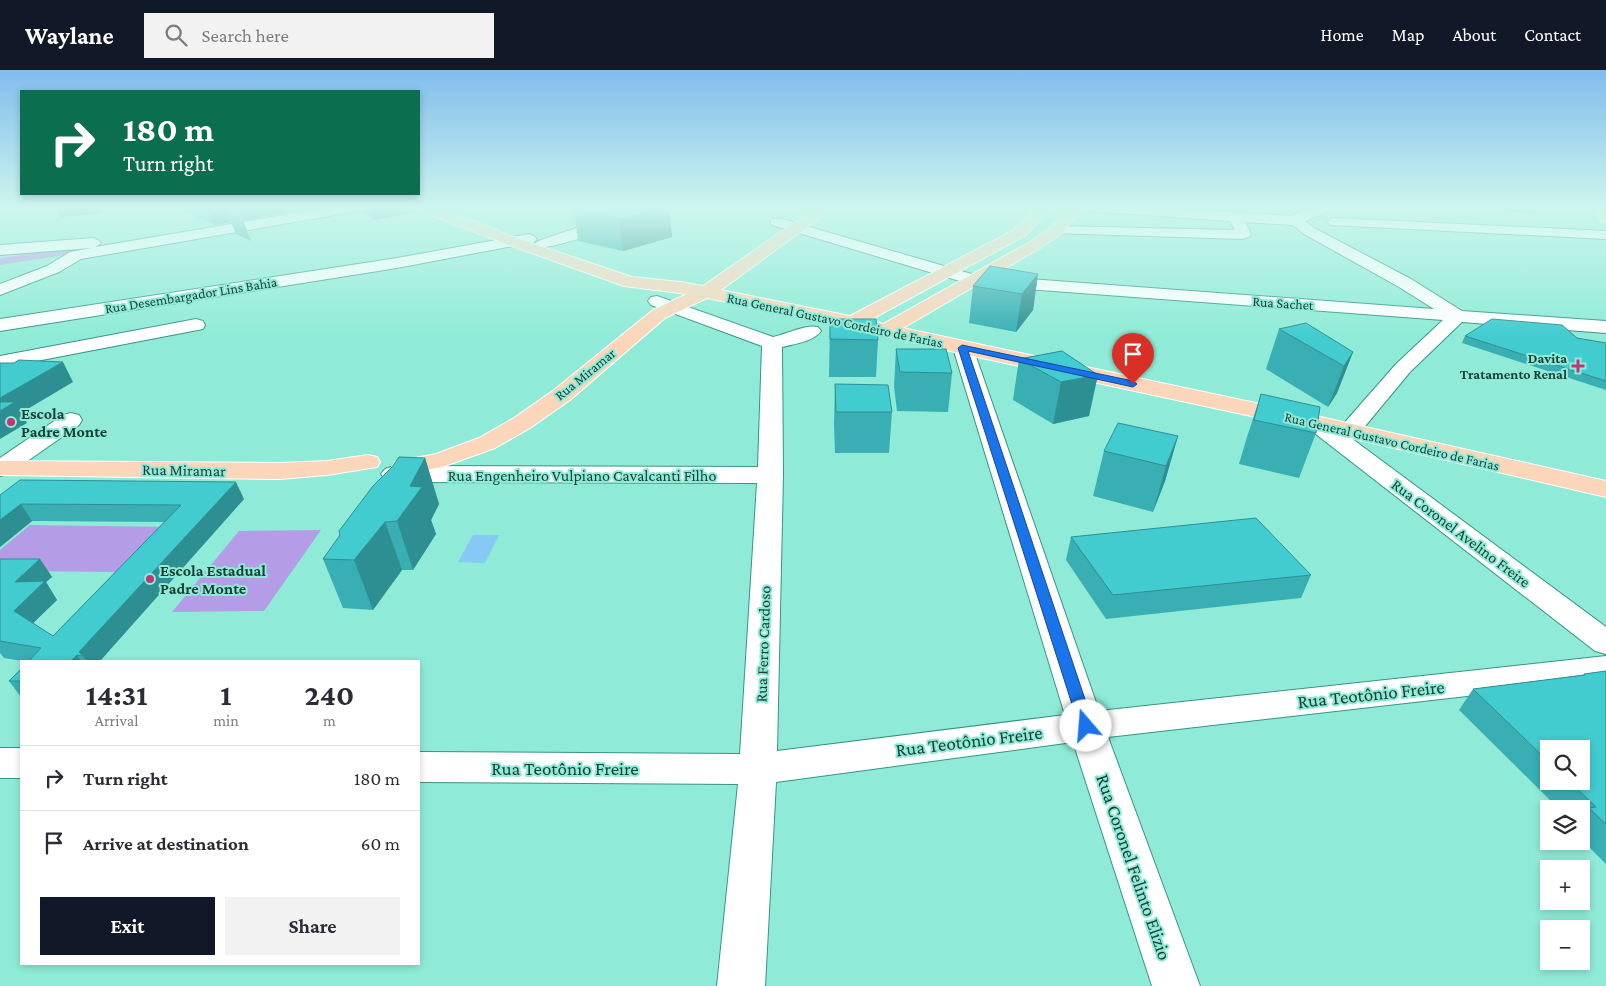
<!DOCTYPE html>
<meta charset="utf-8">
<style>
:root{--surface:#fff;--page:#f2f2f3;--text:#2b2b33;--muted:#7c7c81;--line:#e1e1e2;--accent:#111827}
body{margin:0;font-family:"Crimson Pro",serif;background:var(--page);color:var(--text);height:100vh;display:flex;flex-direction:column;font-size:19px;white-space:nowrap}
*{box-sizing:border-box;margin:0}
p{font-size:16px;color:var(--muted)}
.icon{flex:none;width:28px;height:28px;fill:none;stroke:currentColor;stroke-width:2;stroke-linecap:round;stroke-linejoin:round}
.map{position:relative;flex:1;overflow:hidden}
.drawer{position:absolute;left:20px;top:590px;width:400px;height:305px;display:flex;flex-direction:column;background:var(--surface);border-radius:0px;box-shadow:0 2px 8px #0003}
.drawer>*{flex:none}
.guide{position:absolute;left:20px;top:20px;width:400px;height:105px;border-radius:0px;box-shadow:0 2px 8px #0003;background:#0b6e4f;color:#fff;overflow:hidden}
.buttons{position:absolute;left:1540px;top:670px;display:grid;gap:10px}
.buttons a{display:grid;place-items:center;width:50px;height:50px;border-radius:0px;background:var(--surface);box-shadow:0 2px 8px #0003;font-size:25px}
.pin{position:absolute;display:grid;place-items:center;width:42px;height:42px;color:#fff;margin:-51px -21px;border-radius:50% 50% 50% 0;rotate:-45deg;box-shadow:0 0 5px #0007}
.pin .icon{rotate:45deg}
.me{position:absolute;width:55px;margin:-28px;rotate:342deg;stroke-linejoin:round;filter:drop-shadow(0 0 4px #0008)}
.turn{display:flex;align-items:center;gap:18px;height:105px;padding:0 20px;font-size:22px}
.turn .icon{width:65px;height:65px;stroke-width:2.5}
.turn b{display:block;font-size:35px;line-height:42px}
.eta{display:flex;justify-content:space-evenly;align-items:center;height:85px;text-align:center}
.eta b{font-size:30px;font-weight:700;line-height:35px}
.action{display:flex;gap:10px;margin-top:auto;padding:10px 20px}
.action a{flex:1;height:58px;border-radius:0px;background:var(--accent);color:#fff;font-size:20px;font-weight:700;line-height:58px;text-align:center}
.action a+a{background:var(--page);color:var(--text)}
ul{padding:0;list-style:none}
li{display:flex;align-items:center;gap:15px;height:65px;padding:0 20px;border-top:1px solid var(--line)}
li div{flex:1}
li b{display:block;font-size:19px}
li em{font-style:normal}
header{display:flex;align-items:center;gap:30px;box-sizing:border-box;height:70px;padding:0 25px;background:var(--accent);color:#fff}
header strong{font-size:24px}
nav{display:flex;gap:28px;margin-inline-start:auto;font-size:18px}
.search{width:350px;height:45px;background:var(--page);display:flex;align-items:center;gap:12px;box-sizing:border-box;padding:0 18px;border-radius:0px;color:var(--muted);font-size:19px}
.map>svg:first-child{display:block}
.green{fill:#b49ce6}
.water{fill:#86c9f4}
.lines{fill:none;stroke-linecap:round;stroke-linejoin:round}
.minor-casing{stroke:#369583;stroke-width:2}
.major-casing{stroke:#fff;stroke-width:2}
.minor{fill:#fff;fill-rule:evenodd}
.major{fill:#fbd6ba;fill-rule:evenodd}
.wall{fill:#39afb3;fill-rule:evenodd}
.shaded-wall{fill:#2e8f92}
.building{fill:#42ccd0;stroke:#2e8f92}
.route{fill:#1a73e8;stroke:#114b97}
.poi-dot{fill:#c03672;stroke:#8febd7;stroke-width:2}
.labels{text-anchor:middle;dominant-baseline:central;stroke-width:4;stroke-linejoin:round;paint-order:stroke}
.far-street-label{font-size:14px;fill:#183f37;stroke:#8febd7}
.far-poi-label{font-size:14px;font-weight:bold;fill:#183f37;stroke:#8febd7;text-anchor:end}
.poi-label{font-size:16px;font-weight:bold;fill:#183f37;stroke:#8febd7;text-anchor:start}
.street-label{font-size:16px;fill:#183f37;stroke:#8febd7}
.near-street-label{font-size:19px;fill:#183f37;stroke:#8febd7}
</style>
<header>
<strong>Waylane</strong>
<div class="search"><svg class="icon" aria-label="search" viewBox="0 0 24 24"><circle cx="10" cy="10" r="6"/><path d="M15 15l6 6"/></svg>Search here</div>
<nav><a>Home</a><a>Map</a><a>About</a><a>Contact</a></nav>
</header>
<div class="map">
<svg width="1606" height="916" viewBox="0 0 1606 916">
<rect width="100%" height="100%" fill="#8febd7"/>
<g class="green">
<polygon points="90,175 96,180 0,195 0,188"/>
<polygon points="30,455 169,457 123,502 0,501 0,480"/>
<polygon points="321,460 264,541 172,542 239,461"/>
</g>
<polygon class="water" points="473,465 499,465 485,493 458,492"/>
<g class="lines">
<g class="minor-casing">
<g id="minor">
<polygon points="331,137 365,137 358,141 81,189 59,202 0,225 0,214 47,196 70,182 91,178 0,185 0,175 93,168 98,170 101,173 95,177"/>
<path d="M638,137H659L657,140C636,148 554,181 538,177L535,174L538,171Z"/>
<path d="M1080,137H1156L1292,146L1294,144L1313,137H1335L1333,140L1305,151L1314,158L1411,209L1462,241L1606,251V263L1462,252L1410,302L1357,366L1351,368L1606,557V584L1595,581L1308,358L1304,353L1308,348C1322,345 1328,351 1339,359L1396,294L1443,250L973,215L772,155L770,152L772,149H782L975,205L1434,239L1399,217L1304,164L1293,155L1245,152L1251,164L1249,167L1242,169L1052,163L1050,160L1052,157L1057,156L1235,160L1230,151L1087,141Z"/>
<polygon points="1335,148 1606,161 1606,169 1330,155 1328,152 1330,149"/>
<polygon points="529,164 534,166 537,169 534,172 397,198 0,261 0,249 397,188"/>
<path d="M657,226L773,267C787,264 806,254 818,257L821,261C813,272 794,274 782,277L783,405L777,681L1065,645L953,278L956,274L963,272L970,274L973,278L1099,641L1606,586V610L1108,667L1200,916H1152L1073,672L776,712L765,916H717L738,714L419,712V682L740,684L757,413L394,412L385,409L381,404L385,399L394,396L758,397L762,276L651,235L648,231L651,227Z"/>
<polygon points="196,249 203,251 205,255 203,259 0,298 0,286"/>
<polygon points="71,343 79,345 82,350 79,355 9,404 0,406 0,388 63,345"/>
<rect x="0" y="678" width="21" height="30"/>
</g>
</g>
<g class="major-casing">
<g id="major">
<polygon points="416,137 437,137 519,169 632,207 680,212 703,216 817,137 834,137 721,220 850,246 1016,159 1036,137 1051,137 1026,165 870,250 883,254 1030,172 1052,157 1069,137 1079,137 1081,140 1062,163 1040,178 903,258 1316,346 1606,411 1606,427 1316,360 963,284 848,257 707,228 665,248 570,330 530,358 495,378 442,397 404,404 395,402 392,397 395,392 436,384 479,368 514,348 554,320 653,240 687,224 624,216 509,175 418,140"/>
<polygon points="1597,137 1606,137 1606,152 1601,151 1596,140"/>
<polygon points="368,385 377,387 380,392 377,397 327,405 280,409 0,405 0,391 280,393 327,391"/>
</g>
</g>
<use href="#minor" class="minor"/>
<use href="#major" class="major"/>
</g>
<g class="wall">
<polygon points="175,137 318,137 243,150 251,171 236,164 231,152 215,155"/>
<polygon points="360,137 416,137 417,142 374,150 361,141"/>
<polygon points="585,137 669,137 672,167 623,181 578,171 574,139"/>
<polygon points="1480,137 1536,137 1537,139 1534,145"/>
<polygon points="1038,204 1033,240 1016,262 969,253 973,216"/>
<polygon points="830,249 878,270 876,307 829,307"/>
<polygon points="1279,259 1353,282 1337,323 1328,337 1266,299"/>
<polygon points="1465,266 1606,273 1606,320 1462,273"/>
<polygon points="896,279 952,303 948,342 897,341 894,317"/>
<polygon points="1062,281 1089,346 1053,354 1013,330 1019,289"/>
<polygon points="835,314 892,342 889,383 835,383 834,354"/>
<polygon points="1261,324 1316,363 1299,408 1239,394 1247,367"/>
<polygon points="1178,366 1165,411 1153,442 1093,426 1104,381"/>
<polygon points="425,388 439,434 431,450 436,464 413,500 402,500 373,540 343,538 323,489"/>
<polygon points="0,425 244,429 100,591 22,591 4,588 0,583 0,489 40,489 52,507 46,512 57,530 33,553 53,566 164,452 32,451 0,477"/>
<polygon points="1071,467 1311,505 1301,528 1106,549 1066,490"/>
<polygon points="21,599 21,627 9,611"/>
<path d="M1606,601V794L1581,769V739H1559L1459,640L1473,619L1582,605L1584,604ZM1549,679L1581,711H1549Z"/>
</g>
<g class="shaded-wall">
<polygon points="56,137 106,137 98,144 61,147"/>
<polygon points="318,137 243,150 239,139 235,138"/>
<polygon points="370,137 416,137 417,142 374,150"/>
<polygon points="665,137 669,137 672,167 623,181 619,149"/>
<polygon points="226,139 231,152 215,155 210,142"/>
<polygon points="1038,204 1033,240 1016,262 1022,224"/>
<polygon points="1353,282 1337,323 1328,337 1344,296"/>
<polygon points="63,292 73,312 21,343 27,353 0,369 0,328"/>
<polygon points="1098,305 1089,346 1053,354 1061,312"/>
<polygon points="1178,366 1165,411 1153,442 1166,396"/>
<polygon points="425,388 439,434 431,450 436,464 413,500 397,451 410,416"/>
<polygon points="236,412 244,429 100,591 87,591 83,586 79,582"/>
<polygon points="21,434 32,451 0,477 0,450"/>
<polygon points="385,452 402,500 373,540 354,490"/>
<polygon points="40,489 52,507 46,512 57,530 26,560 14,541 15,512"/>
<polygon points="77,585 81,591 71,591"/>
</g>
<g class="building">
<polygon points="200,137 226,137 226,139 210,142"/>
<polygon points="585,137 665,137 619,149 574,139"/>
<polygon points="990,196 1038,204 1022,224 973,216"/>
<polygon points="830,249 876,249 878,270 830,269"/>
<polygon points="1492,249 1562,255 1577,268 1606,273 1606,311 1465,266"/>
<polygon points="1306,253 1353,282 1344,296 1279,259"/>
<polygon points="896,279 946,279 952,303 900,302"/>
<polygon points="1062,281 1098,305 1061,312 1019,289"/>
<polygon points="19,290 63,292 0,328 0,293 14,293"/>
<polygon points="835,314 888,315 892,342 836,342"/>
<polygon points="1261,324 1320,337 1316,363 1254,350"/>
<polygon points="0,332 15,332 0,341"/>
<polygon points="1118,353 1178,366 1166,396 1104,381"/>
<polygon points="399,387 425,388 410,416 422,417 397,451 385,452 354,490 323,489 340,465 339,461 373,416 392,397"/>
<polygon points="20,410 236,412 79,582 83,586 77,585 71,591 29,591 41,578 0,571 0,489 40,489 15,512 45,511 14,541 53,566 181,435 21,434 0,450 0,425"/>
<polygon points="1256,448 1311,505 1113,525 1071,467"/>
<polygon points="21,599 21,611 9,611"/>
<polygon points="1606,601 1606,754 1589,738 1596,737 1569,711 1581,711 1581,679 1549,679 1549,692 1473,619 1585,605 1584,604"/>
</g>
<linearGradient id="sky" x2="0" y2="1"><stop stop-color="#81bced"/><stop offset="0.52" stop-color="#cdf6ed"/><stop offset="1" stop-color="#cdf6ed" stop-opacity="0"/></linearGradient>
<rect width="1606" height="266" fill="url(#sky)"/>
<polygon class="route" points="962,275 1133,311 1137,314 1133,317 968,281 1094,656 1091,660 1086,662 1081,660 1079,656 958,278"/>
<g class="poi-dot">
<path d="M1575.5 288.5h5v5h5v5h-5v5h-5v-5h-5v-5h5z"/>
<circle cx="11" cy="352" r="5"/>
<circle cx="150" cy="509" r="5"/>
</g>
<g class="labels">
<g class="far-street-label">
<text transform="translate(191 225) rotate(-9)">Rua Desembargador Lins Bahia</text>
<text transform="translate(1283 233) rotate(4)">Rua Sachet</text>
<text transform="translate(835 250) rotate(12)">Rua General Gustavo Cordeiro de Farias</text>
<text transform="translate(585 304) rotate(-39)">Rua Miramar</text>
<text transform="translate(1392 371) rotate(13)">Rua General Gustavo Cordeiro de Farias</text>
</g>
<g class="far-poi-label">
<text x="1567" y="288">Davita<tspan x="1567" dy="16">Tratamento Renal</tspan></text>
</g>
<g class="poi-label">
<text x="21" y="343">Escola<tspan x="21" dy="18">Padre Monte</tspan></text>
<text x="160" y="500">Escola Estadual<tspan x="160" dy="18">Padre Monte</tspan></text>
</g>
<g class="street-label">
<text transform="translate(184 400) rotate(1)">Rua Miramar</text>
<text x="582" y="405">Rua Engenheiro Vulpiano Cavalcanti Filho</text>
<text transform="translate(1461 463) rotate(37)">Rua Coronel Avelino Freire</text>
<text transform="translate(763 574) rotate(-88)">Rua Ferro Cardoso</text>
</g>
<g class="near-street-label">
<text transform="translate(1371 624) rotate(-6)">Rua Teotônio Freire</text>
<text transform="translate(969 671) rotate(-7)">Rua Teotônio Freire</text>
<text x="565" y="698">Rua Teotônio Freire</text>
<text transform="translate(1134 797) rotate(71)">Rua Coronel Felinto Elizio</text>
</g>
</g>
</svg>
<div class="buttons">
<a><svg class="icon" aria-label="search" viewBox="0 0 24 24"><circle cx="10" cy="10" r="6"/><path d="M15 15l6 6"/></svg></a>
<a><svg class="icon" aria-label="layers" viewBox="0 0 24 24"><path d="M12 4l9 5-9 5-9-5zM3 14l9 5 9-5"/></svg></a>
<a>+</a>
<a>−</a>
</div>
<div class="pin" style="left:1133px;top:314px;background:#d93025"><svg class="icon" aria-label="arrive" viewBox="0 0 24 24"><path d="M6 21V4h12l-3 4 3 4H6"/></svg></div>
<svg class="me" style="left:1086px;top:656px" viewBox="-20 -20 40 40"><circle r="19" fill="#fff"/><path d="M0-13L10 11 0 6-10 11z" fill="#1a73e8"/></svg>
<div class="guide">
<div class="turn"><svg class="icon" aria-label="right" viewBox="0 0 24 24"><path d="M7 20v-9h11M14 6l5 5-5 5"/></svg><div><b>180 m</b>Turn right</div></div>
</div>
<section class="drawer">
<div class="eta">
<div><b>14:31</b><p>Arrival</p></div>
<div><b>1</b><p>min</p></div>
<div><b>240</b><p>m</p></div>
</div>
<ul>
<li><svg class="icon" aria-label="right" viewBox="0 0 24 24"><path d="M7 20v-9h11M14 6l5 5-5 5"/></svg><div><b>Turn right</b></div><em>180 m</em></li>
<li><svg class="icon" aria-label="arrive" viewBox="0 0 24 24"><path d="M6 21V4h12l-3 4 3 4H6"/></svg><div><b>Arrive at destination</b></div><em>60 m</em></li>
</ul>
<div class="action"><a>Exit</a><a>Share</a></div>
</section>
</div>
